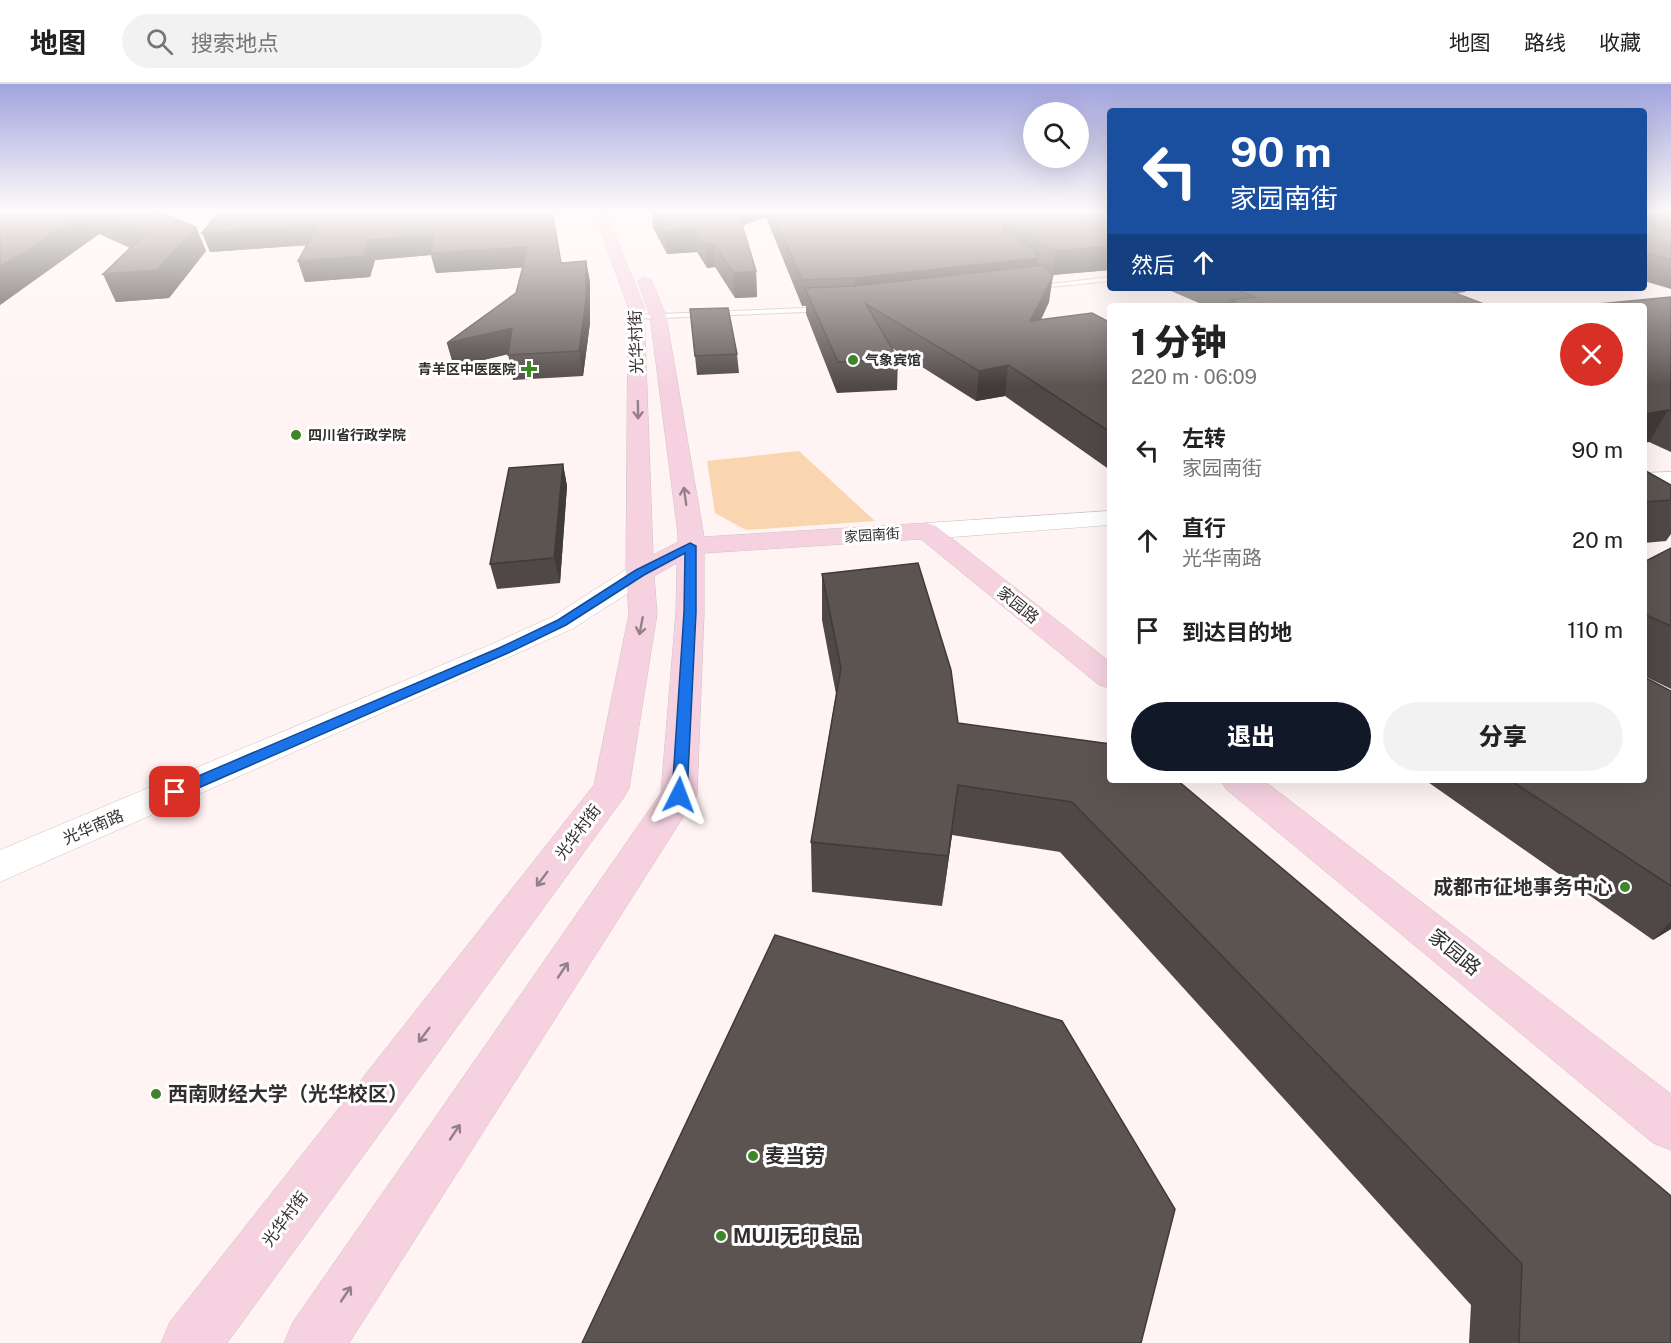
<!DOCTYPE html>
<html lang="zh">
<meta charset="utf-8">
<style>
:root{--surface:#fff;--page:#f2f2f2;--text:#222;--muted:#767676;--line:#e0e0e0;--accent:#111827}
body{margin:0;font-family:"Public Sans","Noto Sans SC",sans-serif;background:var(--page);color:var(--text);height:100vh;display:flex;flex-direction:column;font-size:22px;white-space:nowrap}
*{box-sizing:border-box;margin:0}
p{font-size:20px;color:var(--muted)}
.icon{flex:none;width:33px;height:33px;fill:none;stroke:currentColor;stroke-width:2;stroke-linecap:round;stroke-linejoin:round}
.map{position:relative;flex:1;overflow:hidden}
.details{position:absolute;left:1107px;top:219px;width:540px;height:480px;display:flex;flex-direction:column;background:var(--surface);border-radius:6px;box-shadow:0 6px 24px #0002}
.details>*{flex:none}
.hud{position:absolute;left:1107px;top:24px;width:540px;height:183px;border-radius:6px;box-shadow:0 6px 24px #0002;background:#1a4fa0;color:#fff;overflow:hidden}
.tools{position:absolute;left:1023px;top:18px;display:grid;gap:12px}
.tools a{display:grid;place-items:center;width:66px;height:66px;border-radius:50%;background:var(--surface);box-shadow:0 6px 24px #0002;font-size:30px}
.pin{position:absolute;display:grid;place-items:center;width:51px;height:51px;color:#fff;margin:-26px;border-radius:12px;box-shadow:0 3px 9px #0006}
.me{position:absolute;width:66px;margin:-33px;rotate:3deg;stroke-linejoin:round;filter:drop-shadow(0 0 4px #0008)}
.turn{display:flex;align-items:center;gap:21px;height:126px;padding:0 24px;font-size:27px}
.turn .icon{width:78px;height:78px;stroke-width:2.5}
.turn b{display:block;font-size:42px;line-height:51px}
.then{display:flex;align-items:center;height:57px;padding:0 24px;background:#0003;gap:12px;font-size:22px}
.round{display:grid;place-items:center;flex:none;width:63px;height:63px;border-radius:32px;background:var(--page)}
.head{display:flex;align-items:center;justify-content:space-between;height:102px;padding:0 24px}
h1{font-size:36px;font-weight:800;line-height:45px}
.button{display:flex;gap:12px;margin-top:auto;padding:12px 24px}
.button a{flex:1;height:69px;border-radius:36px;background:var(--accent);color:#fff;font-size:24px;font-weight:800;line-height:69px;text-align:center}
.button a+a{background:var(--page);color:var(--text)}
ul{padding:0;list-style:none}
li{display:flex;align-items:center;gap:18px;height:90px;padding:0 24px}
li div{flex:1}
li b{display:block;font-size:22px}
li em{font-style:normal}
header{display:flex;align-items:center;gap:36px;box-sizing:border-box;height:84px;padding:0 30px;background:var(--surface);border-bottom:2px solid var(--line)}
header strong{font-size:28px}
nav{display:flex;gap:33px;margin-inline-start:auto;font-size:21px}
.search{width:420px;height:54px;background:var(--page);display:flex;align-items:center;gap:15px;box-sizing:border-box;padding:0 21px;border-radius:33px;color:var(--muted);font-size:22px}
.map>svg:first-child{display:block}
.green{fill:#fad6b0}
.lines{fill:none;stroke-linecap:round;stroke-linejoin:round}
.lane-casing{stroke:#ccc2c2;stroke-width:2}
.street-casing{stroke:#ccc2c2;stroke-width:1}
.secondary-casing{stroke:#ccc2c2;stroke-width:1}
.lane{fill:#fff;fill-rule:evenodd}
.street{fill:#fff;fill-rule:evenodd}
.secondary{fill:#f6d2e1;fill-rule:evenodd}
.wall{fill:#4f4846}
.shaded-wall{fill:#403b39}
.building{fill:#5c5451;stroke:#403b39;stroke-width:1.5}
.oneway{stroke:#948088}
.route{fill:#1a73e8;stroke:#114b97;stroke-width:1.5}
.poi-dot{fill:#3f8529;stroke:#fff;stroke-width:2}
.labels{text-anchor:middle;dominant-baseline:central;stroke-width:6;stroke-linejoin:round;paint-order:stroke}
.far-poi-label{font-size:14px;font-weight:bold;fill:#332f2f;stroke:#fff;text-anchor:start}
.far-street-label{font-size:14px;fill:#332f2f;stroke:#fff}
.street-label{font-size:16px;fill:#332f2f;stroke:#fff}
.near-poi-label{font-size:20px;font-weight:bold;fill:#332f2f;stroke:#fff;text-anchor:start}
.near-street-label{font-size:20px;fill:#332f2f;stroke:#fff}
</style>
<header>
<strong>地图</strong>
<div class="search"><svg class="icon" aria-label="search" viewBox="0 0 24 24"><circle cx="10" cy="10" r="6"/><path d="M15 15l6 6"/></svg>搜索地点</div>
<nav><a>地图</a><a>路线</a><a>收藏</a></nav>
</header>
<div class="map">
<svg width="1671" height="1259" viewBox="0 0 1671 1259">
<rect width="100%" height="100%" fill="#fff4f3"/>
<polygon class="green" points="799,367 875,437 746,446 715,429 707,377"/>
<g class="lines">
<g class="lane-casing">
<g id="lane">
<polygon points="1110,193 1110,197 1029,205 1025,203"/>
<polygon points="827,223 830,223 830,227 636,235 632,233 636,231"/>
</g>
</g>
<g class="street-casing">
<g id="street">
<polygon points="1671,388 1671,402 1644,403 1644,389"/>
<polygon points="1110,427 1110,441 927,455 918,452 914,447 918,442 927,439"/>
<polygon points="640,481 650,483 654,489 650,495 572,545 0,798 0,766 492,560 552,533 630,483"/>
</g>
</g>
<g class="secondary-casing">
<g id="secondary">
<polygon points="594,127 606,127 644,223 653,471 678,458 678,450 650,232 638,197 645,193 652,197 666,232 704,453 927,439 936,442 1110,578 1110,604 1099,601 921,455 704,469 704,528 697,711 349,1259 284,1259 293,1238 661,709 676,528 677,479 654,492 657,530 629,704 624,713 227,1259 161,1259 170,1238 594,701 629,530 626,489 628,223"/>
<polygon points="1221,696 1263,696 1671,1010 1671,1066 1653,1059 1226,705"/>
</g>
</g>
<use href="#lane" class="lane"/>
<use href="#street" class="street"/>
<use href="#secondary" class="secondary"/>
</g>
<g class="wall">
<polygon points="0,127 155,127 196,143 206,167 169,214 116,218 103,190 130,164 99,150 0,221"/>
<polygon points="220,127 561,179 586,177 590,198 590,239 583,292 513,296 508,270 454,283 447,259 516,209 523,183 436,189 431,171 375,176 370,193 305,198 298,177 307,161 210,168"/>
<polygon points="652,127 1110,127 1110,186 1052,191 1051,190 1049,218 1041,236 1110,236 1110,386 1005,312 976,317 892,264 898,275 897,306 837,309 806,230 806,222 802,222 766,133 742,142 756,187 757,213 735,214 715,183 707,184 697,168 667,170 653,144"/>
<polygon points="1644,127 1671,127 1671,205 1644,197"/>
<polygon points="1164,204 1467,204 1465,208 1456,209 1206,222"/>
<polygon points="1671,213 1671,368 1649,358"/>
<polygon points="690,225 737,270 739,289 697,291"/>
<polygon points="563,380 567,402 560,499 497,505 490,480"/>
<polygon points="1671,416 1671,450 1666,457 1644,459 1644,418"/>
<polygon points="1671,464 1671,605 1644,592 1644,478"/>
<polygon points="822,490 958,639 1110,660 1671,1259 1469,1259 1471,1221 1060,768 952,751 942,822 812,808 811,758 836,610 822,536"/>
<polygon points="1671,607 1671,845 1653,856 1425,696 1644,696"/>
</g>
<g class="shaded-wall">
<polygon points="88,127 89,127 99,150 0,221 0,183"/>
<polygon points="737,127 766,127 766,133 738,143"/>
<polygon points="318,140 324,160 210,168 202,149"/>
<polygon points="1008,140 1006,163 1003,141"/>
<polygon points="196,143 206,167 169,214 116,218 103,190"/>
<polygon points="695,145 697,168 667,170 664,147"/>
<polygon points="433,151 528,163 532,183 436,189 431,171 375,176 370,193 305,198 298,177 369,156"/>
<polygon points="713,159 715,183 707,184 705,160"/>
<polygon points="1110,162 1110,186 1052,191 1056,167"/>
<polygon points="1039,168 1036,193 855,220 855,194"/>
<polygon points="586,177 590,198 590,239 583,292 579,267"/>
<polygon points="756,187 757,213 735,214 733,189"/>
<polygon points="1053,192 1049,218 1026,265 1030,237"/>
<polygon points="1398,204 1467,204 1465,208 1394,215"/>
<polygon points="512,244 517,268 454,283 447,259"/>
<polygon points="1008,281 1005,312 976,317 979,287"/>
<polygon points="1668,326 1649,358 1644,359 1644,330"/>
<polygon points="563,380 567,402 560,499 554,474"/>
<polygon points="958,701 952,751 942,822 948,772"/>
<polygon points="1671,837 1671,845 1653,856"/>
</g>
<g class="building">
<polygon points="0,127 88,127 0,183"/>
<polygon points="90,127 155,127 196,143 157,186 103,190 145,150"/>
<polygon points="220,127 552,127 561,179 586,177 586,216 579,267 508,271 512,244 447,259 516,209 528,163 431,169 433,151 369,156 364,172 298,177 318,140 202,149"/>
<polygon points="654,127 738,127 756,187 733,189 713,159 705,160 695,145 664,147"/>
<polygon points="772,127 1110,127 1110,162 1056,167 1008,140 1003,141 1003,146 1039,168 1034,169 1038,174 855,194 802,196"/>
<polygon points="1644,127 1671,127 1671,137 1654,133 1655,144 1671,148 1671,176 1644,169"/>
<polygon points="1044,181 1053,192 1030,237 1092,229 1107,237 1110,236 1110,348 1008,281 979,287 866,220 898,275 838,278 805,204 855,202"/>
<polygon points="1233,204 1442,204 1489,222 1207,222 1235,218 1230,216 1255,213"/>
<polygon points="1671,213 1671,327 1668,326 1644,330 1644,222 1577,222"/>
<polygon points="728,224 737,270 695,272 690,225"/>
<polygon points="563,380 554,474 490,480 509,384"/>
<polygon points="1644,386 1671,401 1671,416 1644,418"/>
<polygon points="1671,464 1671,542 1644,530 1644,478"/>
<polygon points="918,479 951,586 958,639 1110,660 1110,696 1177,696 1671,1112 1671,1259 1519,1259 1522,1180 1072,718 958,701 948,772 811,758 841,584 822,490"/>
<polygon points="1644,593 1671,607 1671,802 1510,696 1644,696"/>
<polygon points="775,851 1062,937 1175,1125 1141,1259 582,1259"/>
</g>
<defs><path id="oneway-shaft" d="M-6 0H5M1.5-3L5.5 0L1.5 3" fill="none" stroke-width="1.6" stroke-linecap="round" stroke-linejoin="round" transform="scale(1.5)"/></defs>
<g class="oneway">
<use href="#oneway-shaft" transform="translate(638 326) rotate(89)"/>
<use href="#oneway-shaft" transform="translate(685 412) rotate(-98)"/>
<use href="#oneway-shaft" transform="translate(641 542) rotate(101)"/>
<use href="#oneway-shaft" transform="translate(542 795) rotate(127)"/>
<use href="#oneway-shaft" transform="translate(563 886) rotate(-56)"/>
<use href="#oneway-shaft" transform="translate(424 951) rotate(127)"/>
<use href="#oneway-shaft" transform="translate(455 1048) rotate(-56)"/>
<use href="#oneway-shaft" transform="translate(346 1210) rotate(-56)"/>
</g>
<linearGradient id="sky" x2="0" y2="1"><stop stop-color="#a1a4dd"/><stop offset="0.42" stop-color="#fffafa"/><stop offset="1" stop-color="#fffafa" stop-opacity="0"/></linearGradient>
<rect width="1671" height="303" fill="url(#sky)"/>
<polygon class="route" points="690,459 696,462 696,528 687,711 684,715 674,715 672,711 684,528 685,469 644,491 566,541 508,569 180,712 175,713 168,708 170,704 499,564 558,536 636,486"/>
<g class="poi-dot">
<circle cx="853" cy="276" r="6"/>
<path d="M526 276h6v6h6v6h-6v6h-6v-6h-6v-6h6z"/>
<circle cx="296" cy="351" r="6"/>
<circle cx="1625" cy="803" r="6"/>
<circle cx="156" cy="1010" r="6"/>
<circle cx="753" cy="1072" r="6"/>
<circle cx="721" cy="1152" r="6"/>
</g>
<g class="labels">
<g class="far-poi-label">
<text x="865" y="276">气象宾馆</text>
<text x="516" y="285" text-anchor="end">青羊区中医医院</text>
<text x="308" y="351">四川省行政学院</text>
</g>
<g class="far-street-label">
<text transform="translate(872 451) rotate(-4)">家园南街</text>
</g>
<g class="street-label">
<text transform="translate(636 258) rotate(-92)">光华村街</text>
<text transform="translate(1018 521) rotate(39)">家园路</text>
<text transform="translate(93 743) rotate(-23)">光华南路</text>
<text transform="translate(578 748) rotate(-53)">光华村街</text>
<text transform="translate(285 1135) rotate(-53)">光华村街</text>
</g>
<g class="near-poi-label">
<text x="1613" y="803" text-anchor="end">成都市征地事务中心</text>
<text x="168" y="1010">西南财经大学（光华校区）</text>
<text x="765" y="1072">麦当劳</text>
<text x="733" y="1152">MUJI无印良品</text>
</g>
<g class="near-street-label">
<text transform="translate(1455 868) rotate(39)">家园路</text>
</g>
</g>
</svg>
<div class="tools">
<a><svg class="icon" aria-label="search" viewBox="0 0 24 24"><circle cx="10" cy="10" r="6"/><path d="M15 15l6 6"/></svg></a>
</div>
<div class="pin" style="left:175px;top:708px;background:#d93025"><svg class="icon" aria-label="arrive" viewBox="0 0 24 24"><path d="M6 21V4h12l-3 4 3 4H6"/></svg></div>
<svg class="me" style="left:679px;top:711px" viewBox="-20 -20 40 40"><path d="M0-17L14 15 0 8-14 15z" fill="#1a73e8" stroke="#fff" stroke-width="4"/></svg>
<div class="hud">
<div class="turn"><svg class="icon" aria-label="left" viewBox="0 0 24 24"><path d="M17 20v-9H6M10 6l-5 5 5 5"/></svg><div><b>90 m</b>家园南街</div></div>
<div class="then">然后<svg class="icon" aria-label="ahead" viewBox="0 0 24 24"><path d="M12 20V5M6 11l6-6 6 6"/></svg></div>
</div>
<section class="details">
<div class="head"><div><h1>1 分钟</h1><p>220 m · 06:09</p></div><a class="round" style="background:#d93025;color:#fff"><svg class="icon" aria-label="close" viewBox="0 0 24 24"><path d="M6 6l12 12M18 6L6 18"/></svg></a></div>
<ul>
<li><svg class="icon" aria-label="left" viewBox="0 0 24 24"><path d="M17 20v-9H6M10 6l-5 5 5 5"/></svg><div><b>左转</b><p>家园南街</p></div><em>90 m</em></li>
<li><svg class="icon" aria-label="ahead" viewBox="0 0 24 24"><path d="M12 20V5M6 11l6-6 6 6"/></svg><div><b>直行</b><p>光华南路</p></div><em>20 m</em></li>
<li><svg class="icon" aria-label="arrive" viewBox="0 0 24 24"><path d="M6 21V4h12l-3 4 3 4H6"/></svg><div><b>到达目的地</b></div><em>110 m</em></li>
</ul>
<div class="button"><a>退出</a><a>分享</a></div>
</section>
</div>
